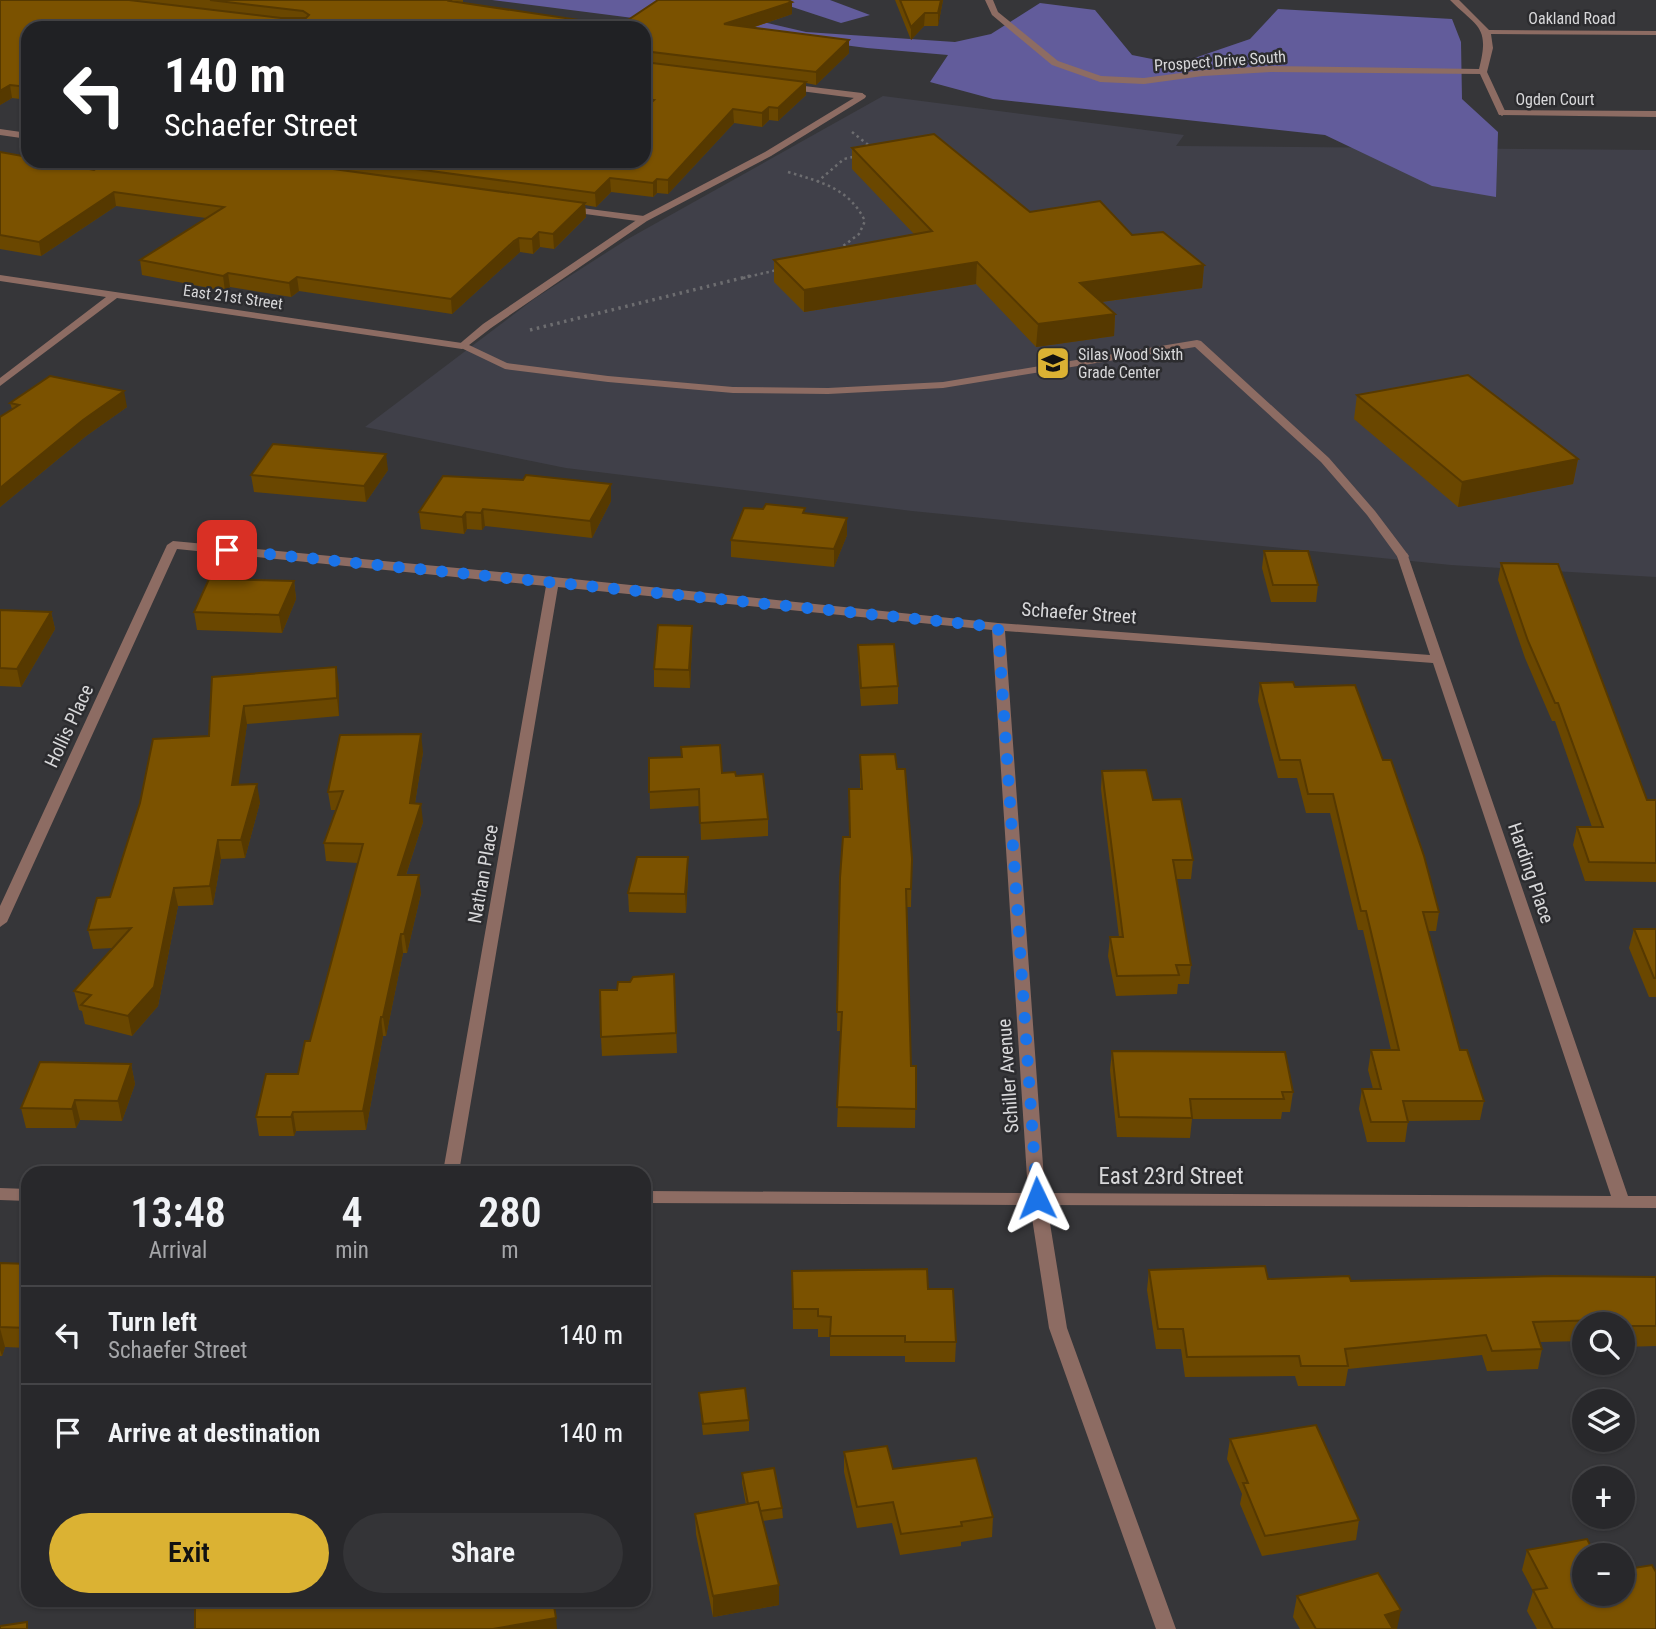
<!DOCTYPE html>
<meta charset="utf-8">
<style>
:root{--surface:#28282b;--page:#343437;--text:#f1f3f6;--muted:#a5a6a9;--line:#444447;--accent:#dbb233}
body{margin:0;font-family:"Roboto Condensed",sans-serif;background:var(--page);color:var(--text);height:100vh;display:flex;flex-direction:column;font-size:26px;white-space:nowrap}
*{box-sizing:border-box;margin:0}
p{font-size:23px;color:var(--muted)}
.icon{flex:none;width:38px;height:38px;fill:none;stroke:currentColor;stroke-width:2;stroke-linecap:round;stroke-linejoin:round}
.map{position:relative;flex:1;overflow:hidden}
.drawer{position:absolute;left:21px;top:1166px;width:630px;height:441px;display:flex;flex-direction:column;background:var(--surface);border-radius:21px;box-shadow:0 2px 5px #0004,0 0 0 2px var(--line)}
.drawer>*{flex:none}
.top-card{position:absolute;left:21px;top:21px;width:630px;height:147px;border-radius:21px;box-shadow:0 2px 5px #0004,0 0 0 2px var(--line);background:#202124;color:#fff;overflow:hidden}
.buttons{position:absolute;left:1572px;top:1312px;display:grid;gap:14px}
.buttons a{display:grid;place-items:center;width:63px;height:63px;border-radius:50%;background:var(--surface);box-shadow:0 2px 5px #0004,0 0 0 2px var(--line);font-size:35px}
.pin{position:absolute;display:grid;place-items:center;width:60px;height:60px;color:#fff;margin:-30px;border-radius:14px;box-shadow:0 4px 10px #0006}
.me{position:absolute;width:77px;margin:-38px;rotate:358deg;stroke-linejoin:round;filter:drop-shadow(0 0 5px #0008)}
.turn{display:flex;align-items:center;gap:24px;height:147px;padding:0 28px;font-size:32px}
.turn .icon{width:91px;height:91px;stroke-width:2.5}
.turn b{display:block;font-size:49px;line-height:60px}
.eta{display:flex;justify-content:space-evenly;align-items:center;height:119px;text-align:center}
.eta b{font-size:42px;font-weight:600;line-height:49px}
.button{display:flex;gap:14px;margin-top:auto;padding:14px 28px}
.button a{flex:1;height:80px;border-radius:42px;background:var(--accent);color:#111;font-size:28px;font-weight:600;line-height:80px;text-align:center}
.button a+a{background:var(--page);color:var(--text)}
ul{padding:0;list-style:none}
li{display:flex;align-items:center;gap:21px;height:98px;padding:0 28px;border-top:2px solid var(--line)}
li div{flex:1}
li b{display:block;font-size:26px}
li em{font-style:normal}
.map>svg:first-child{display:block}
.built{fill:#404049}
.forest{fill:#625c9b}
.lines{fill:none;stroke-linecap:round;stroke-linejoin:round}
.path-far1{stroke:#6d6d70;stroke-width:2.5;stroke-dasharray:2.5 3.5;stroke-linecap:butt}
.path{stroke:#6d6d70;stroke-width:3.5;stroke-dasharray:2.5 4.5;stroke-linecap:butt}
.service{fill:#8d6c63;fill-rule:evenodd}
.minor{fill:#8d6c63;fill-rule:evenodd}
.wall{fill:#6a4700}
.shaded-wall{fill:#563900}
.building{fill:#7b5200;stroke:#563900;stroke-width:2}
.route{stroke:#1a73e8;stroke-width:12;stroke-dasharray:0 21.6}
.labels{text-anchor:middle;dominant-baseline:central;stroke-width:5;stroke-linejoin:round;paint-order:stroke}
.far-street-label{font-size:16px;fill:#d8d8da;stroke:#2c2c2f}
.far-poi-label{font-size:16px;fill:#d8d8da;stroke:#2c2c2f;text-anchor:start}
.street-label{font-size:19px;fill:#d8d8da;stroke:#2c2c2f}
.near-street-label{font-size:23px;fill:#d8d8da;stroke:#2c2c2f}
</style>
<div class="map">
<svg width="1656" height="1629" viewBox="0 0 1656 1629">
<rect width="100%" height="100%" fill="#363639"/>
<polygon class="built" points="883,96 1184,135 1176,146 1656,150 1656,577 1451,565 912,511 566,468 365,427 534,299 626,240"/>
<g class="forest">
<polygon points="492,0 685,0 682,3 806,32 955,42 991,34 1040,3 1095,10 1132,55 1177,64 1250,39 1278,9 1452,19 1461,42 1462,99 1498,132 1496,197 1432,186 1325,135 993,99 930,82 948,55 867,48"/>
<polygon points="771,0 830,0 870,15 841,23"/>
</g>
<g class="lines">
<g class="path-far1">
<polyline points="852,132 872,148"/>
<path d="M788,172C821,182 849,188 865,221L859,234L838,250"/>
<polyline points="817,182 844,159 857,156"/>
<polyline points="743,278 777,270"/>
</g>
<polyline class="path" points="530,330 750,276"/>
<g class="service">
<polygon points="862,93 866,96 865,98 771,156 647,221 491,328 469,345 507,363 608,376 733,387 828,388 943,382 1197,340 1201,341 1329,458 1375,511 1409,556 1407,559 1399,559 1367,515 1321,462 1195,347 943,388 828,394 733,393 608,382 505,369 457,346 483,324 641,217 765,152"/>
<polygon points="1502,110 1656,111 1656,117 1499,115 1498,113"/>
</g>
<g class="minor">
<path d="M985,0H993L998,12L1058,61L1101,76L1144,78L1203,70L1271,66L1479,69C1490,26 1478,28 1450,0H1459L1489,30L1656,31V35L1491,34L1493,48L1487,72L1506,113L1502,116L1498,113L1480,74L1271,72L1203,76L1144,84L1100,82L1052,65L992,15Z"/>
<polygon points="788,84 862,93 866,96 862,99 785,89 784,87"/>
<polygon points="0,129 28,133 28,139 0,135"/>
<polygon points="566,206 644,216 649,219 644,222 563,211 561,209"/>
<polygon points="0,275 462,343 467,346 462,349 117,298 0,386 0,378 106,297 0,281"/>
<path d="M173,541L553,577L998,623L1430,655L1397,556L1399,553H1407L1628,1196H1656V1208L1047,1205L1067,1328L1176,1629H1156L1049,1328L1030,1205L644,1203V1191L1028,1193L992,630L558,587L459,1172H443L546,586L177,549L7,922L0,927V906L167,545ZM1005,631L1433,663L1611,1196L1045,1193Z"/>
<polygon points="0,1188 28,1189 28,1201 0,1200"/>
</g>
</g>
<g class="wall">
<polygon points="0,0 463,0 463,3 619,26 792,2 792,14 752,28 849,40 849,53 816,85 806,83 806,95 778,121 769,120 762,127 734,123 668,194 657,193 653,197 611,192 596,207 585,205 586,217 554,249 540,247 533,254 520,252 452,314 299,291 291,297 230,287 225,291 142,275 140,260 206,218 116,206 41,256 0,249 0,152 94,170 107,161 644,161 644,28 28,28 28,100 12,98 0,105"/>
<polygon points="895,0 943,0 938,26 924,26 911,40"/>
<polygon points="852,148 1030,212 1132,235 1204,265 1202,288 1102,302 1115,314 1114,336 1036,347 976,284 804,312 774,282 774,260 914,234 852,169"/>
<polygon points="1357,395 1578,459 1573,484 1458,507 1354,419"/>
<polygon points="10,403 127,407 86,436 0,507 0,417 12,409"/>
<polygon points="388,470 366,502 254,492 251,475"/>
<polygon points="611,484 611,501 592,538 485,526 482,530 467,529 464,534 421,529 419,512"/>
<polygon points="805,514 847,535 834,567 731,557 731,540"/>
<polygon points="1264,551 1318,585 1316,602 1271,602 1262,568"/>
<polygon points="1501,563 1647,800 1656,800 1656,882 1585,881 1573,845 1577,827 1592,827 1555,721 1552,721 1525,658 1498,580"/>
<polygon points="294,581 296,599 282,633 197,630 194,612"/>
<polygon points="0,610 51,612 55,629 21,687 0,686"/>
<polygon points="692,644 690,688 654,687 654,669"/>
<polygon points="858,645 898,686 898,704 861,706 858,662"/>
<polygon points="212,677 339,684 339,716 247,724 238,784 260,802 245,858 221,859 213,905 178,906 158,1006 132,1036 85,1024 82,1011 79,1010 74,991 113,948 93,949 88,930 110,897 209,736"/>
<polygon points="1260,683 1295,687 1439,912 1436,931 1428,931 1460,1050 1484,1101 1480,1120 1408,1121 1405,1142 1367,1142 1359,1109 1362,1089 1373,1089 1368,1070 1371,1050 1391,1050 1363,930 1358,930 1330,813 1306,813 1297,778 1278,778 1258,701"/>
<polygon points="423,752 415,803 423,822 406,875 421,893 407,953 403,953 386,1036 383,1036 366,1130 296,1131 294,1136 259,1136 256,1117 298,1074 310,1041 358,863 326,861 324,843 336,810 331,810 328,792"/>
<polygon points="860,755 897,769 912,859 911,907 907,907 911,1066 916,1066 915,1128 837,1127 841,1031 837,1031 840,878 860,789"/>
<polygon points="649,758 736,776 768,819 768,836 701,840 700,806 650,809"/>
<polygon points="1102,771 1153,800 1193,860 1191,879 1176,879 1191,965 1189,984 1178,984 1177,994 1116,996 1108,956 1110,937 1119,937 1101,789"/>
<polygon points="688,876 686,913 629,912 628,893"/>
<polygon points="1634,929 1656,929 1656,997 1649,997 1629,948"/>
<polygon points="674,974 677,1053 602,1056 601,1037 617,990 630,982"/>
<polygon points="1112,1051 1293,1092 1290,1112 1282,1112 1281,1119 1192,1119 1190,1138 1117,1137 1110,1070"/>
<polygon points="131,1064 135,1084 122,1121 80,1120 76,1128 26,1128 21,1108"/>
<polygon points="0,1263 28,1264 28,1348 5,1347 2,1356 0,1356"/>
<polygon points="1149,1270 1268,1279 1351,1281 1656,1277 1656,1346 1622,1347 1622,1325 1584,1325 1584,1341 1540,1342 1542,1349 1538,1369 1487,1371 1482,1355 1348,1369 1345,1386 1298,1386 1295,1376 1185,1377 1181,1349 1156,1349 1147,1290"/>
<polygon points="792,1271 928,1289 956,1342 955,1362 905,1362 905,1356 830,1356 830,1337 818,1337 818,1329 793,1329"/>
<polygon points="699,1393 749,1420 749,1431 703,1435"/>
<polygon points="1230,1439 1359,1520 1356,1540 1262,1556 1240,1504 1242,1494 1227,1459"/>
<polygon points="844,1452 893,1469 993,1517 992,1537 961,1542 961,1546 900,1555 892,1523 857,1528 844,1472"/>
<polygon points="742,1473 782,1508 783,1518 763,1521 779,1585 779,1605 713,1617 696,1534 695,1514 746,1505 742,1483"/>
<polygon points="1527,1550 1584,1594 1656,1629 1537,1629 1527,1611 1533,1591 1522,1570"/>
<polygon points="1297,1596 1397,1629 1300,1629 1293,1617"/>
</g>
<g class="shaded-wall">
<polygon points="941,0 943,0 938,26 938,13"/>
<polygon points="792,2 792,14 725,37 724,24"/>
<polygon points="925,13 924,26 911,40 911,27"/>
<polygon points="849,40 849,53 816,85 816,72"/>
<polygon points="806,82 806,95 778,121 778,108"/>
<polygon points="10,85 12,98 0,105 0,91"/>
<polygon points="769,107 769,120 762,127 762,113"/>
<polygon points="733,109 734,123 668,194 668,180"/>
<polygon points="610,178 611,192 596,207 595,193"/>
<polygon points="657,179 657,193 653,197 653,183"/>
<polygon points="114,192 116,206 41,256 39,242"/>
<polygon points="585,203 586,217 554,249 553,234"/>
<polygon points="539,232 540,247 533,254 532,239"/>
<polygon points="519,238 520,252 452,314 451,299"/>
<polygon points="977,262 976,284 804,312 804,290"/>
<polygon points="1204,265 1202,288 1079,305 1080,283"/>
<polygon points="228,273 230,287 225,291 223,276"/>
<polygon points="297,277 299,291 291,297 289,283"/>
<polygon points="1115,314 1114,336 1036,347 1038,324"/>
<polygon points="124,391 127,407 86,436 0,507 0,488 83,420"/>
<polygon points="386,454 388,470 366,502 364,486"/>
<polygon points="1578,459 1573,484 1458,507 1462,482"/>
<polygon points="611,484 611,501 592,538 590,521"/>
<polygon points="483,509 485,526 482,530 481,513"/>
<polygon points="466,512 467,529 464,534 462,517"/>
<polygon points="847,518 847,535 834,567 834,549"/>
<polygon points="294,581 296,599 282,633 279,615"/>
<polygon points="51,612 55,629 21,687 17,669"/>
<polygon points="692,626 692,644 690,688 689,670"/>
<polygon points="336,667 339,684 339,716 337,698"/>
<polygon points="244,706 247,724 236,803 232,785"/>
<polygon points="421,734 423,752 412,822 410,803"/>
<polygon points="257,784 260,802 245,858 241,840"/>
<polygon points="421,804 423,822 400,893 398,875"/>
<polygon points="218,840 221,859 213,905 210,886"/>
<polygon points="688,857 688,876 686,913 685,894"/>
<polygon points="419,875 421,893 407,953 404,934"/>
<polygon points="174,888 178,906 158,1006 132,1036 128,1016"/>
<polygon points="401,934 403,953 386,1036 383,1017"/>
<polygon points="381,1017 383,1036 366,1130 363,1111"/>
<polygon points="131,1064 135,1084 122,1121 118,1101"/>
<polygon points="75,1100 80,1120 76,1128 72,1109"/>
<polygon points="293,1112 296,1131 294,1136 291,1117"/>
<polygon points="0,1328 5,1347 2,1356 0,1350"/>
<polygon points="779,1585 779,1605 713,1617 713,1596"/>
<polygon points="1401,1610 1397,1629 1382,1629 1385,1615"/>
<polygon points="556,1618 557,1629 493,1629"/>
</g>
<g class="building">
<polygon points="0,0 129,0 281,18 306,18 309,15 303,11 210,0 452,0 450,1 619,26 658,0 788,0 792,2 724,24 849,40 816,72 644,51 644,28 28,28 28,87 10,85 0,91"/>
<polygon points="900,0 941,0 938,13 925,13 911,27"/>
<polygon points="644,62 806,82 778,108 769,107 762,113 733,109 668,180 657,179 653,183 610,178 595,193 356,161 644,161 644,109 654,100 644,99"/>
<polygon points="934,134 1030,212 1100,201 1132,235 1163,232 1204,265 1080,283 1115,314 1038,324 977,262 804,290 774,260 932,231 852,148"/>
<polygon points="0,152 28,157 28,161 49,161 94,170 107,161 274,161 585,203 553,234 539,232 532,239 519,238 514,241 451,299 297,277 289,283 228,273 223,276 140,260 224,207 114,192 39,242 0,235"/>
<polygon points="1468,375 1578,459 1462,482 1357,395"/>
<polygon points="50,376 124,391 83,420 0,488 0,417 19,405 10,403"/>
<polygon points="273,444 386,454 364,486 251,475"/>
<polygon points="526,475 611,484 590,521 483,509 481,513 466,512 462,517 419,512 443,476 523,480"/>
<polygon points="766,504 805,508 803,513 847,518 834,549 731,540 744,508 763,509"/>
<polygon points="1264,551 1308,551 1318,585 1273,585"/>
<polygon points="1501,563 1558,564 1647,800 1656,800 1656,863 1589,862 1577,827 1603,827 1558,703 1555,703 1528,641"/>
<polygon points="209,579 294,581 279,615 194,612"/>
<polygon points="0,610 51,612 17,669 0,668"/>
<polygon points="658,625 692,626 689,670 654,669"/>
<polygon points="894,644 898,686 861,688 858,645"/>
<polygon points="336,667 337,698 244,706 232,785 257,784 241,840 218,840 210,886 174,888 154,987 128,1016 81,1005 91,995 74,991 131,928 88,930 97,898 110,897 140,803 153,739 209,736 212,677"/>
<polygon points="1293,682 1295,687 1355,685 1383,760 1391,760 1424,856 1439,912 1423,912 1460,1050 1467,1050 1484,1101 1403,1101 1408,1122 1371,1122 1362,1089 1381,1089 1371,1050 1399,1050 1366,911 1361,911 1333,794 1308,794 1300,760 1280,760 1260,683"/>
<polygon points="421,734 410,803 421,804 398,875 419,875 404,934 401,934 383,1017 381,1017 363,1111 293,1112 291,1117 256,1117 266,1074 298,1074 305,1041 310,1041 363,844 324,843 343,791 328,792 340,735"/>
<polygon points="720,745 722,773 735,772 736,776 763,774 768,819 700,823 699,789 649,792 649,758 682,757 681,747"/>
<polygon points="895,754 897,769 905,769 912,859 911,889 906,889 911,1066 916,1066 916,1109 837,1107 842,1012 837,1012 840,878 843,837 850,837 849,789 862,789 860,755"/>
<polygon points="1146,770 1153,800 1181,799 1193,860 1173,860 1191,965 1176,965 1179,975 1117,976 1110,937 1123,937 1102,771"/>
<polygon points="637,857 688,857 685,894 628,893"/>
<polygon points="1634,929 1656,929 1656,978 1654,978"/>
<polygon points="674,974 676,1033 601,1037 600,990 617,990 618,982 630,982 633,977"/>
<polygon points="1112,1051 1285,1052 1293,1092 1282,1092 1284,1099 1190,1099 1192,1118 1119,1117"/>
<polygon points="40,1062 131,1064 118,1101 75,1100 72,1109 21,1108"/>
<polygon points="0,1263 28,1264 28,1328 0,1327"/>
<polygon points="1265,1266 1268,1279 1349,1276 1351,1281 1554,1276 1656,1277 1656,1326 1622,1326 1622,1325 1602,1325 1601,1320 1533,1322 1542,1349 1492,1351 1486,1335 1345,1349 1348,1366 1301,1366 1299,1356 1187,1357 1183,1329 1158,1329 1149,1270"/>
<polygon points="927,1269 928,1289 953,1289 956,1342 905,1342 905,1336 830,1336 831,1317 818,1316 818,1309 793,1309 792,1271"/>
<polygon points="745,1388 749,1420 703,1424 699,1393"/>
<polygon points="1316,1425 1359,1520 1265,1536 1243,1483 1248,1483 1230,1439"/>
<polygon points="887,1446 893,1469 976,1458 993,1517 961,1522 962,1526 901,1534 893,1502 857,1507 844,1452"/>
<polygon points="774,1468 782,1508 760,1511 758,1502 748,1504 742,1473"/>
<polygon points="758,1502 779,1585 713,1596 695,1514"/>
<polygon points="1587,1539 1596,1556 1584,1556 1584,1594 1622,1594 1622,1570 1652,1565 1656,1572 1656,1629 1553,1629 1533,1590 1547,1588 1527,1550"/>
<polygon points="1378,1573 1401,1610 1385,1615 1393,1629 1316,1629 1297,1596"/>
<polygon points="195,1600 553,1600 556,1618 493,1629 195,1629"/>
<polygon points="27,1622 27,1629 0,1629 0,1626"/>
</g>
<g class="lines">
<polyline class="route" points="227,550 998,627 1037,1198"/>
</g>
<defs>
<g id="school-square" transform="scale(1.75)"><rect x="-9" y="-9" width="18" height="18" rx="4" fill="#dbb233" stroke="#2c2c2f"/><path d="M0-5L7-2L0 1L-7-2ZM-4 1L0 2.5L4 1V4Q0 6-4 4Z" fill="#111"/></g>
</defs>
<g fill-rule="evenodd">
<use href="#school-square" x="1053" y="363"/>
</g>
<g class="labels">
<g class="far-street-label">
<text x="1572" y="18">Oakland Road</text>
<text transform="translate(1220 61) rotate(-4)">Prospect Drive South</text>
<text x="1555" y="99">Ogden Court</text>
<text transform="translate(233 297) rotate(8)">East 21st Street</text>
</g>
<g class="far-poi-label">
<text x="1078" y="354">Silas Wood Sixth<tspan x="1078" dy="18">Grade Center</tspan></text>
</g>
<g class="street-label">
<text transform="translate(1079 613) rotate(4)">Schaefer Street</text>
<text transform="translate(69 726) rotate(-65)">Hollis Place</text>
<text transform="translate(1531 873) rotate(71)">Harding Place</text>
<text transform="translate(483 874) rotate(-80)">Nathan Place</text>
<text transform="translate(1008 1076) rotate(-94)">Schiller Avenue</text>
</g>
<g class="near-street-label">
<text x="1171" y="1176">East 23rd Street</text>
</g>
</g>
</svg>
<div class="buttons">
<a><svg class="icon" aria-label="search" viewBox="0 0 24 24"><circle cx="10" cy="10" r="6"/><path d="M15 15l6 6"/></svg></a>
<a><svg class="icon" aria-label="layers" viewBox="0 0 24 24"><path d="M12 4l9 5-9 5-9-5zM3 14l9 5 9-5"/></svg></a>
<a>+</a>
<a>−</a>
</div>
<div class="pin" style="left:227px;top:550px;background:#d93025"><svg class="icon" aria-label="arrive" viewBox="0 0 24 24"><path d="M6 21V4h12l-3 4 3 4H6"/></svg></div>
<svg class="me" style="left:1037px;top:1198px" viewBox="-20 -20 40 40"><path d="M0-17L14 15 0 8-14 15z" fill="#1a73e8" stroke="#fff" stroke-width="4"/></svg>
<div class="top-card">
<div class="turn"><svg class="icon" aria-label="left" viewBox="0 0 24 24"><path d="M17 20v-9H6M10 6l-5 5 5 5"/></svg><div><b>140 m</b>Schaefer Street</div></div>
</div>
<section class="drawer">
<div class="eta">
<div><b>13:48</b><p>Arrival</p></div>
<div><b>4</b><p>min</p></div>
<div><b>280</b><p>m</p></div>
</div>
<ul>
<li><svg class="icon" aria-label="left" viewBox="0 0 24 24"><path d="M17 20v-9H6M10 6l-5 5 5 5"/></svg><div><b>Turn left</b><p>Schaefer Street</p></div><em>140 m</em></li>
<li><svg class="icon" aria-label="arrive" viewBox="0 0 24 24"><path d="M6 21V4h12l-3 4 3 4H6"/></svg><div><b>Arrive at destination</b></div><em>140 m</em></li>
</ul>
<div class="button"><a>Exit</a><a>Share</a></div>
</section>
</div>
